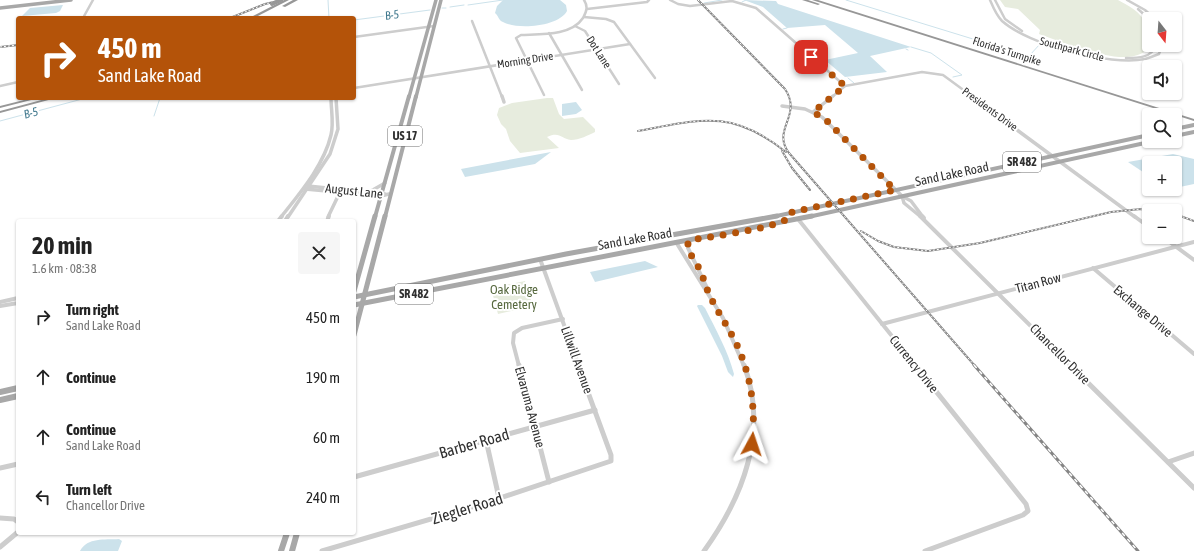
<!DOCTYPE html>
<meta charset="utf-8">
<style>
:root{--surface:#fff;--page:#f6f6f6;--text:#222;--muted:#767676}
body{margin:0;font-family:"Asap Condensed",sans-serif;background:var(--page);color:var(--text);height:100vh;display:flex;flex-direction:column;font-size:15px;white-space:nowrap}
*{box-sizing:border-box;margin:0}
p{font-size:13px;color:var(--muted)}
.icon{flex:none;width:22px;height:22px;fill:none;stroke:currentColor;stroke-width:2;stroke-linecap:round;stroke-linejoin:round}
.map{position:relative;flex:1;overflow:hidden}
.sheet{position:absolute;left:16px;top:219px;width:340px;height:316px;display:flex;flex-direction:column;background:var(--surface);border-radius:4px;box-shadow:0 1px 3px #0004}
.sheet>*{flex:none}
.guide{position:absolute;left:16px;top:16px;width:340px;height:84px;border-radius:4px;box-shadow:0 1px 3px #0004;background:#b45309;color:#fff;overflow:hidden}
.needle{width:26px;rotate:163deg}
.tools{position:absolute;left:1142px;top:12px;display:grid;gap:8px}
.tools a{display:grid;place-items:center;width:40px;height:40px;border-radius:4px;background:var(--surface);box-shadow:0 1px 3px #0004;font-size:20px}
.pin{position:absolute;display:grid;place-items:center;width:34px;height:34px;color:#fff;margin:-17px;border-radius:8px;box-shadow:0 2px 6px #0006}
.me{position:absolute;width:44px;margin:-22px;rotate:5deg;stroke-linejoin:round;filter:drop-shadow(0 0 3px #0008)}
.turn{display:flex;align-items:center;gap:14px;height:84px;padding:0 16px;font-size:18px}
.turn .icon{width:52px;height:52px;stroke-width:2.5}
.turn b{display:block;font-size:28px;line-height:34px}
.round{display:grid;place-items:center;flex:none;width:42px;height:42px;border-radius:4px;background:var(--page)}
.overview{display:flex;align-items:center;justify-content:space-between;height:68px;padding:0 16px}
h1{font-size:24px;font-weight:700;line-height:30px}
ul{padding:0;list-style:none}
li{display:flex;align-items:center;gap:12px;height:60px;padding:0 16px}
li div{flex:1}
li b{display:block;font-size:15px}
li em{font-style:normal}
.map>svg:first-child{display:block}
.green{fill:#e7ecde}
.water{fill:#cce2eb}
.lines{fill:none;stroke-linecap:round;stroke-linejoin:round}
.stream{stroke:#cce2eb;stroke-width:1}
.minor-far3{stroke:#cdcdcd;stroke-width:2.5}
.minor-far2{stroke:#cdcdcd;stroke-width:3.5}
.minor-far1{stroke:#cdcdcd;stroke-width:4}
.minor{stroke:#cdcdcd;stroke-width:5}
.major-far3{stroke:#a8a8a8;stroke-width:3.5}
.major-far2{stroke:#a8a8a8;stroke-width:4}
.major-far1{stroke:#a8a8a8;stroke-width:5}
.major{stroke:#a8a8a8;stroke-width:6}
.highway{fill:#979797;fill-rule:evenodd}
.rail-far1-casing{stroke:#858585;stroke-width:2}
.rail-casing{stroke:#858585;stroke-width:3}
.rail-far1{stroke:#fff;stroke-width:1;stroke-dasharray:2;stroke-linecap:butt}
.rail{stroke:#fff;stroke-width:1.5;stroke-dasharray:4;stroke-linecap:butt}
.highway-bridge{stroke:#979797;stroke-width:4}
.route{stroke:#b45309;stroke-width:7;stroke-dasharray:0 12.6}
.labels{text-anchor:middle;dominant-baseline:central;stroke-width:4;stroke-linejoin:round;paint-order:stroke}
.far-street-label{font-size:11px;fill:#303030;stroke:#fff}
.far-water-label{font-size:12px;font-style:italic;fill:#41798e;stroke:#fff}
.shield{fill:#fff;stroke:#6e6e6e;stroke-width:1}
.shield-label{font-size:12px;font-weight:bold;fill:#303030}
.street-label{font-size:13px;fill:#303030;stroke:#fff}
.park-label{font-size:13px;fill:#57693f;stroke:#fff}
.near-street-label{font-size:16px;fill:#303030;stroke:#fff}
</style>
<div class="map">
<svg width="1194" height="551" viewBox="0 0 1194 551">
<rect width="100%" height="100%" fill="#fff"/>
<g class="green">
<path d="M1000,0H1118C1143,13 1150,21 1148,50C1144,52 1139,55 1134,56C1111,62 1062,42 1039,34L1040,30L1018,9L1005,7Z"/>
<path d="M547,98H553L559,114L564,119L583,117L595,129V132C589,135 579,140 571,140C561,139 560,131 547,137L559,148L520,153L510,141L506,129L501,124L497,115L499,108L512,103Z"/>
<polygon points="525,281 533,306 498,314 491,288"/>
</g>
<g class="water">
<path d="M503,0H560L566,5L567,11C558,27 517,30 503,22C498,20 499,16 495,13L497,6Z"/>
<polygon points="744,0 776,1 778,4 911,47 870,56 887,72 845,77 825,60 858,53 825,25 787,28 763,7"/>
<polygon points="63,5 60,11 56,13 22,16 30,8"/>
<polygon points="576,102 582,110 576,114 562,116 562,104"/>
<polygon points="551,152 535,164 465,177 461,169"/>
<polygon points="1173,154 1194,159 1194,184 1175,188 1175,163 1149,163 1149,176 1128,162"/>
<polygon points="645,261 658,267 595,282 590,272"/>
<path d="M698,305H702L705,308C716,330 728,351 734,374L733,377L728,372L722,356L697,306Z"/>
<path d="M119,539L122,541L118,551H80C88,537 104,540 119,539Z"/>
</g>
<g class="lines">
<g class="stream">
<polyline points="328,0 329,18"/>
<polyline points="846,0 1025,55 1030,55 1040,44"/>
<polyline points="742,2 746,0"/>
<polyline points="704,3 722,0"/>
<polyline points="468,5 503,0"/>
<polyline points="450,7 464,5"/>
<polyline points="442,8 446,8"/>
<polyline points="354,20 430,10"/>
<polyline points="783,29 787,28"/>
<polyline points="911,47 931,53 962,75 953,77"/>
<polyline points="906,49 908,50"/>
<polyline points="848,78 854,83"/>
<polyline points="154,116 160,98"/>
<polyline points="0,121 86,98"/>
</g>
<g class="minor-far3">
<polyline points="670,0 678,4 690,6 732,1 756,8 845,86"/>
<path d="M990,0C993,7 996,15 1002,21C1029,45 1110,66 1145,59C1149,58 1154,56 1159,54L1162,45"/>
<polyline points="995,0 1005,19 1022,31"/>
<polyline points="1127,0 1145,10 1155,19"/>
<polyline points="587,9 647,2 649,0"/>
<polyline points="1138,9 1149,19"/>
<polyline points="584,17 606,19 614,22 655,78"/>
<polyline points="83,18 93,0"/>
<polyline points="472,21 502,97"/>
<polyline points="575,26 585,31 619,84"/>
<polyline points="549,33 582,90"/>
<polyline points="354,37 434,26"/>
<path d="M1126,58C1138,58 1152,58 1156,45"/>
<polyline points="0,86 18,82"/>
<polyline points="354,88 630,44"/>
<path d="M544,95L516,38L521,35C541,34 571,36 583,18C587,11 588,6 584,0"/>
<polyline points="832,97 845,86 922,72 943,75 973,97"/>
</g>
<g class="minor-far2">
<polyline points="502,96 504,102"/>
<polyline points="971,96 1135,217"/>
<polyline points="782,106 805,109 822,117 902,196 911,201 923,217"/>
<polyline points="813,112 833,96"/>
<polyline points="308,186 385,194"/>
<polyline points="305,189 381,196 389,194"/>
<polyline points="371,191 385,183"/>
<polyline points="902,196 904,203 921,217"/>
<path d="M281,217C300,193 324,165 331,135C334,123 331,110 331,98"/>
<polyline points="288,217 330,154 338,129 336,98"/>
<polyline points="328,217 340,192"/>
</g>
<g class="minor-far1">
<polyline points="920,216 1071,366"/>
<polyline points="922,216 924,218"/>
<polyline points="1134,216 1149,227"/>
<polyline points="798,219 916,366"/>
<polyline points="278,221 282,216"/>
<polyline points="285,221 288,216"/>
<polyline points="327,221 329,216"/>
<polyline points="1163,237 1194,260"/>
<polyline points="690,240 688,248 708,290"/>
<polyline points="676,242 723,318 744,366"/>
<polyline points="540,259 579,366"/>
<polyline points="1093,268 1194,354"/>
<polyline points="0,302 18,298"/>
<polyline points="0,306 18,303"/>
<polyline points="882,324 1194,242"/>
<polyline points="519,366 513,343 514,333 522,328 563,319"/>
</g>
<g class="minor">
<polyline points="519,365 549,482"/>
<polyline points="915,365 1026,504 1028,511 1023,515 925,551"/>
<polyline points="1070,365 1194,488"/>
<polyline points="486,440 499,498"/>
<polyline points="1168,462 1194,453"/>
<polyline points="0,468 18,464"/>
<polyline points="354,477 595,410"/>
<polyline points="0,518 14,519 18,522"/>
<polyline points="0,547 18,532"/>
<polyline points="322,551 482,504 611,461 611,455 578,365"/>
<path d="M704,551C743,497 769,431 744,365"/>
</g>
<g class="major-far3">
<polyline points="0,8 71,0"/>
<polyline points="409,97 436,0"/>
<polyline points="416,97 441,0"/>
</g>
<g class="major-far2">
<polyline points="1175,129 1194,125"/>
<polyline points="1175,136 1194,132"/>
<polyline points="375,217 409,96"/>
<polyline points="385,217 416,96"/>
<polyline points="772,217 1149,135"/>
<polyline points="808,217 1154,141"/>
</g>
<g class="major-far1">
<polyline points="354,291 375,216"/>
<polyline points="354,297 566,254 777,216"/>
<polyline points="354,305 812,216"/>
<polyline points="354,335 385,216"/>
</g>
<g class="major">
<polyline points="0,392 18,388"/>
<polyline points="0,400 18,396"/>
<polyline points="281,551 287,533"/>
<polyline points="292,551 297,533"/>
</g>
<g class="highway">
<polygon points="284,0 289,0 254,18 249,18"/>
<polygon points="293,0 298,0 285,7 282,6"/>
<polygon points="802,0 808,0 820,4 818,5"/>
<polygon points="812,0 818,0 1194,119 1194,121"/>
<polygon points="32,98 39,98 0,108 0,106"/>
<polygon points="49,98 56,98 0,113 0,111"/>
</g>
<g class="rail-far1-casing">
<g id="rail-far1">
<path d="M698,0L785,89C803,116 771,129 789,153L975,366"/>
<polyline points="230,18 265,4 282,0"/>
<polyline points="0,47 18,45"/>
<path d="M638,131C702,119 732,109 786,152"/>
<polyline points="782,151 792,168 810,190"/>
<polyline points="1175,214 1194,221"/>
<polyline points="861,231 878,241 894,247 928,251 980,243 1111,212 1141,209 1162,211"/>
</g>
</g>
<g class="rail-casing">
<polyline id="rail" points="974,365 1138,551"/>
</g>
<use href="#rail-far1" class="rail-far1"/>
<use href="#rail" class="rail"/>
<polyline class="highway-bridge" points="272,4 281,0"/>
</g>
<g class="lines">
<path class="route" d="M752,444C756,409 751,376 737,345C729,328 718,313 710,296C706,288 704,279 700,270C696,262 687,252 688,243L691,240C713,236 776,229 792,216V212L895,190L826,120L813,112L845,86L811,57"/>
</g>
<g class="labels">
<g class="far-street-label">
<text transform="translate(1072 49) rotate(15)">Southpark Circle</text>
<text transform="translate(1007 51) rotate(18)">Florida's Turnpike</text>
<text transform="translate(599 52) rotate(57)">Dot Lane</text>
<text transform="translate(525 60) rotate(-9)">Morning Drive</text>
<text transform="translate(990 109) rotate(36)">Presidents Drive</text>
</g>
<g class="far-water-label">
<text transform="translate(392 15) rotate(-8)">B-5</text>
<text transform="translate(31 113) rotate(-15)">B-5</text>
</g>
<g class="shield">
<rect x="388" y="126" width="34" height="20" rx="3"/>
<rect x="1003" y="152" width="38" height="20" rx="3"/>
<rect x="395" y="284" width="38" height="20" rx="3"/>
</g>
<g class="shield-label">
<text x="405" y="136">US 17</text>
<text x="1022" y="162">SR 482</text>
<text x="414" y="294">SR 482</text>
</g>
<g class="street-label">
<text transform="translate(952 174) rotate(-12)">Sand Lake Road</text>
<text transform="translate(354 191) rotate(6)">August Lane</text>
<text transform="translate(635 239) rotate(-10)">Sand Lake Road</text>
<text transform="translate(1038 283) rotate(-15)">Titan Row</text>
<text transform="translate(1143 311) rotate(40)">Exchange Drive</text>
<text transform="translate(1060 354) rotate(45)">Chancellor Drive</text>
<text transform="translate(577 360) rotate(70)">Lillwill Avenue</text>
<text transform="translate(914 364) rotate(51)">Currency Drive</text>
<text transform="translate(530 407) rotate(75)">Elvaruma Avenue</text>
</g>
<g class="park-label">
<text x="514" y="289">Oak Ridge<tspan x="514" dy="15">Cemetery</tspan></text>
</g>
<g class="near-street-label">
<text transform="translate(474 443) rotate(-16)">Barber Road</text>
<text transform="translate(467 508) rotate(-17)">Ziegler Road</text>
</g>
</g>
</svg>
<div class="tools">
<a><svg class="needle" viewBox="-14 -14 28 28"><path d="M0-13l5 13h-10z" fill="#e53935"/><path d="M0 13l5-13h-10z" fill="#767676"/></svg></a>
<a><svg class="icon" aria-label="sound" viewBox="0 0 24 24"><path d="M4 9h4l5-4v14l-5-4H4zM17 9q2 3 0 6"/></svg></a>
<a><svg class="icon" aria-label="search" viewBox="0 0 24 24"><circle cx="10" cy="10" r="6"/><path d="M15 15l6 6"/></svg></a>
<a>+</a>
<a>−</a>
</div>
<div class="pin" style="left:811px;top:57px;background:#d93025"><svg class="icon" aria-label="arrive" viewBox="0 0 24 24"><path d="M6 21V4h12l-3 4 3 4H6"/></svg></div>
<svg class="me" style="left:752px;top:444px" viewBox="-20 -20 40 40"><path d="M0-17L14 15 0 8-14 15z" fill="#b45309" stroke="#fff" stroke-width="4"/></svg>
<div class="guide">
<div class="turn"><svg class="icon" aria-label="right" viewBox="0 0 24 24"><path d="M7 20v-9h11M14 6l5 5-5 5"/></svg><div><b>450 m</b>Sand Lake Road</div></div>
</div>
<section class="sheet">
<div class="overview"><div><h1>20 min</h1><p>1.6 km · 08:38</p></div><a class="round"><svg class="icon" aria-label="close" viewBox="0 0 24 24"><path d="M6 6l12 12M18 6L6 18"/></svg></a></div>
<ul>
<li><svg class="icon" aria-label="right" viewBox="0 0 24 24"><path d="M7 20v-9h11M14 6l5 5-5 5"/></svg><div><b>Turn right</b><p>Sand Lake Road</p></div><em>450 m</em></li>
<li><svg class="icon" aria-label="ahead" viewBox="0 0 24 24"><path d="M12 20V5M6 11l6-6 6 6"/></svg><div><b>Continue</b></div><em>190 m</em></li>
<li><svg class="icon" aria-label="ahead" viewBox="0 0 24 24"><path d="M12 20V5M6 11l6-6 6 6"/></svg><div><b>Continue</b><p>Sand Lake Road</p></div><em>60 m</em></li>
<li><svg class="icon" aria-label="left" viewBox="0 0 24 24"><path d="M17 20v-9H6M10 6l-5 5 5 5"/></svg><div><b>Turn left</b><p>Chancellor Drive</p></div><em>240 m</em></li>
</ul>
</section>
</div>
